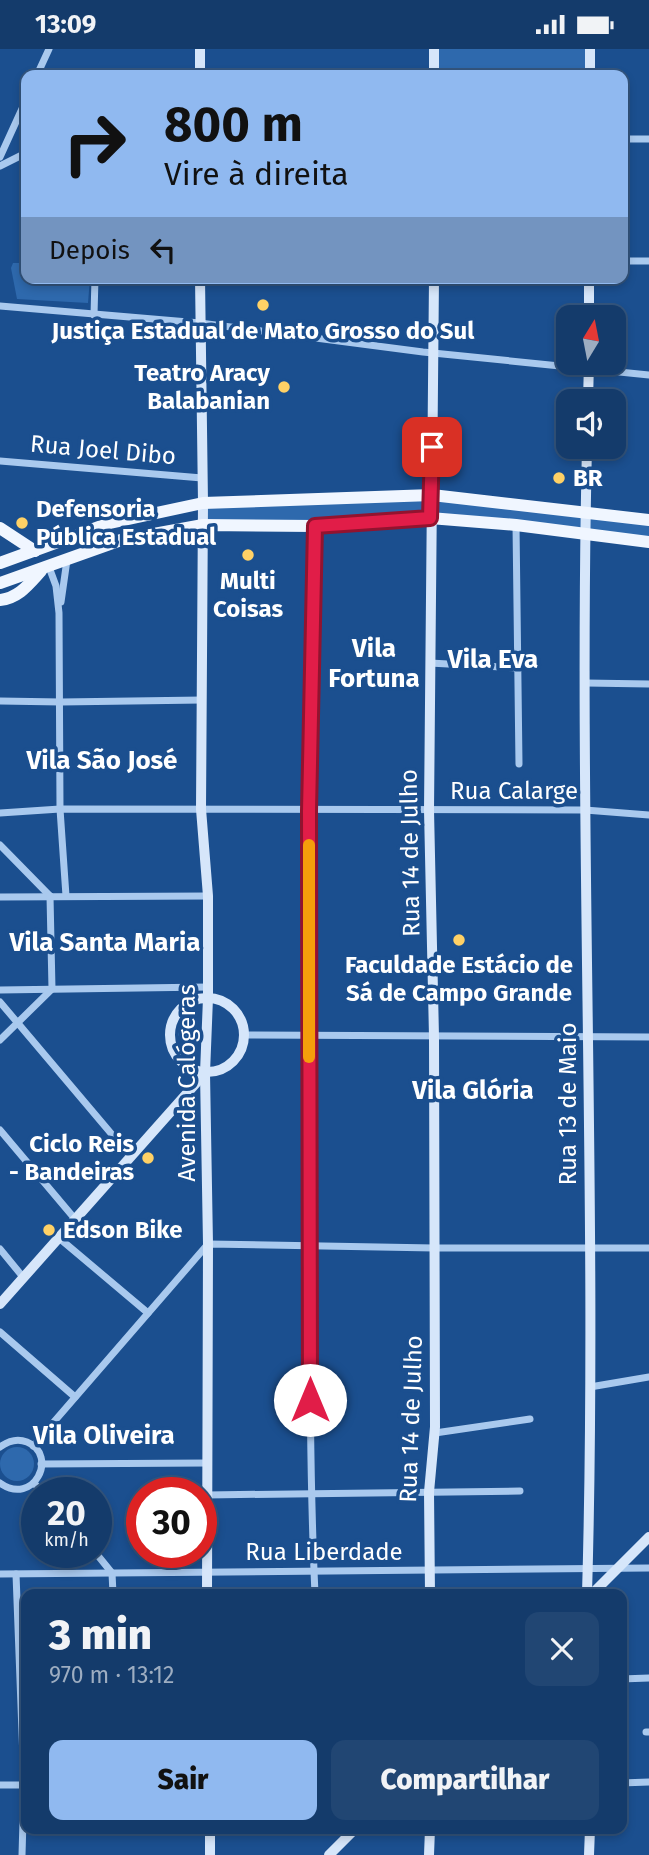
<!DOCTYPE html>
<html lang="pt">
<meta charset="utf-8">
<style>
:root{--surface:#143b6b;--page:#214673;--text:#f1f3f6;--muted:#9dadc1;--line:#33557e;--accent:#90b9f0}
body{margin:0;font-family:"Fira Sans",sans-serif;background:var(--page);color:var(--text);height:100vh;display:flex;flex-direction:column;font-size:26px;white-space:nowrap}
*{box-sizing:border-box;margin:0}
p{font-size:23px;color:var(--muted)}
.icon{flex:none;width:38px;height:38px;fill:none;stroke:currentColor;stroke-width:2;stroke-linecap:round;stroke-linejoin:round}
.map{position:relative;flex:1;overflow:hidden}
.details{position:absolute;left:21px;top:1540px;width:606px;height:245px;display:flex;flex-direction:column;background:var(--surface);border-radius:14px;box-shadow:0 4px 10px #0003,0 0 0 2px var(--line)}
.details>*{flex:none}
.hud{position:absolute;left:21px;top:21px;width:607px;height:214px;border-radius:14px;box-shadow:0 4px 10px #0003,0 0 0 2px var(--line);background:#90b9f0;color:#111;overflow:hidden}
.needle{width:46px;rotate:10deg}
.tools{position:absolute;left:556px;top:256px;display:grid;gap:14px}
.tools a{display:grid;place-items:center;width:70px;height:70px;border-radius:14px;background:var(--surface);box-shadow:0 4px 10px #0003,0 0 0 2px var(--line);font-size:35px}
.speed{position:absolute;left:21px;top:1428px;display:flex;gap:14px;font-size:35px;font-weight:700;text-align:center}
.speed>*{display:grid;place-content:center;width:91px;height:91px;border-radius:50%;background:var(--surface);box-shadow:0 4px 10px #0003,0 0 0 2px var(--line);line-height:1}
.speed small{font-size:18px;font-weight:400}
.speed .limit{border:10px solid #d22;background:#fff;color:#111}
.pin{position:absolute;display:grid;place-items:center;width:60px;height:60px;color:#fff;margin:-30px;border-radius:14px;box-shadow:0 4px 10px #0006}
.me{position:absolute;width:77px;margin:-38px;rotate:0deg;stroke-linejoin:round;filter:drop-shadow(0 0 5px #0008)}
.turn{display:flex;align-items:center;gap:24px;height:147px;padding:0 28px;font-size:32px}
.turn .icon{width:91px;height:91px;stroke-width:2.5}
.turn b{display:block;font-size:49px;line-height:60px}
.then{display:flex;align-items:center;height:66px;padding:0 28px;background:#0003;gap:14px;font-size:26px}
.round{display:grid;place-items:center;flex:none;width:74px;height:74px;border-radius:14px;background:var(--page)}
.headline{display:flex;align-items:center;justify-content:space-between;height:119px;padding:0 28px}
h1{font-size:42px;font-weight:800;line-height:52px}
.cta{display:flex;gap:14px;margin-top:auto;padding:14px 28px}
.cta a{flex:1;height:80px;border-radius:14px;background:var(--accent);color:#111;font-size:28px;font-weight:800;line-height:80px;text-align:center}
.cta a+a{background:var(--page);color:var(--text)}
.status{display:flex;justify-content:space-between;align-items:center;height:49px;padding:0 35px;background:var(--surface);direction:ltr}
.status svg{height:19px;fill:currentColor}
.map>svg:first-child{display:block}
.green{fill:#2e69ad}
.lines{fill:none;stroke-linecap:round;stroke-linejoin:round}
.street{stroke:#a9c9ee;stroke-width:7}
.secondary{stroke:#d6e6fa;stroke-width:10}
.primary{stroke:#f0f6ff;stroke-width:12}
.route-casing{stroke:#92132f;stroke-width:18}
.route{stroke:#e11d48;stroke-width:12}
.slow{stroke:#f59e0b;stroke-width:12}
.poi-dot{fill:#ffd166;stroke:#1b4f8f;stroke-width:2.5}
.labels{text-anchor:middle;dominant-baseline:central;stroke-width:7;stroke-linejoin:round;paint-order:stroke}
.poi-label{font-size:24px;font-weight:bold;fill:#fff;stroke:#1b4f8f}
.street-label{font-size:24px;fill:#fff;stroke:#1b4f8f}
.neighbourhood-label{font-size:26px;font-weight:bold;fill:#fff;stroke:#1b4f8f}
</style>
<div class="status"><b>13:09</b><svg viewBox="0 0 49 12"><path d="M0 12V9h3v3zM5 12V6h3v6zM10 12V3h3v9zM15 12V0h3v12zM26 1h20v11H26zM47 4h2v5h-2z"/></svg></div>
<div class="map">
<svg width="649" height="1806" viewBox="0 0 649 1806">
<rect width="100%" height="100%" fill="#1b4f8f"/>
<g class="green">
<rect x="434" y="0" width="156" height="26"/>
<polygon points="13,214 26,214 26,229 90,229 88,254 17,250 11,219"/>
<polygon points="432,446 649,471 649,493 451,470 203,476 203,454"/>
<path d="M195,970L197,998C188,999 183,993 178,986V981Z"/>
<circle cx="17" cy="1415" r="17"/>
</g>
<g class="lines">
<g class="street">
<polyline points="37,26 49,0"/>
<polyline points="623,90 649,90"/>
<polyline points="0,108 26,51"/>
<polyline points="0,117 26,104"/>
<polyline points="623,212 649,212"/>
<polyline points="0,257 200,274 423,303 649,326"/>
<polyline points="94,266 95,229"/>
<polyline points="0,412 202,429"/>
<polyline points="516,476 519,715"/>
<path d="M315,477C310,700 309,924 310,1148C310,1280 309,1413 315,1545"/>
<polyline points="49,518 56,537 59,564 60,760 66,847"/>
<polyline points="61,553 67,511"/>
<polyline points="430,614 519,619"/>
<polyline points="586,634 649,635"/>
<polyline points="0,652 61,653 202,651"/>
<polyline points="0,764 60,760 585,761 649,766"/>
<polyline points="0,796 50,847"/>
<polyline points="0,848 208,847"/>
<polyline points="0,941 208,938"/>
<polyline points="0,953 131,1108"/>
<polyline points="244,986 649,988"/>
<polyline points="0,991 52,940 50,847"/>
<polyline points="0,1081 75,1170"/>
<polyline points="59,1189 148,1264"/>
<polyline points="0,1200 23,1228"/>
<polyline points="0,1283 75,1348"/>
<polyline points="590,1338 649,1328"/>
<polyline points="435,1384 530,1370"/>
<polyline points="33,1397 208,1195 434,1199 649,1199"/>
<path d="M0,1398C8,1392 17,1389 27,1393C59,1406 34,1458 0,1434"/>
<polyline points="41,1415 207,1414"/>
<polyline points="34,1434 43,1444"/>
<polyline points="207,1446 520,1442"/>
<polyline points="95,1503 112,1524 113,1545"/>
<polyline points="0,1525 649,1519"/>
<polyline points="16,1525 24,1736 22,1806"/>
<polyline points="621,1630 649,1629"/>
<polyline points="646,1683 649,1683"/>
<polyline points="621,1734 649,1733"/>
<polyline points="0,1736 26,1736"/>
</g>
<g class="secondary">
<polyline points="590,0 590,26"/>
<polyline points="200,26 200,0"/>
<polyline points="434,26 434,0"/>
<polyline points="200,229 203,454 201,760 208,847 208,949 205,1024 208,1195 207,1545"/>
<polyline points="589,268 589,229"/>
<polyline points="588,352 589,313"/>
<path d="M587,397C578,780 598,1163 587,1545"/>
<circle cx="207" cy="986" r="37"/>
<polyline points="0,1255 205,1024"/>
<polyline points="430,1545 429,1443 435,1378 434,988 429,761 434,229"/>
<polyline points="592,1545 649,1488"/>
<polyline points="210,1806 210,1780"/>
<polyline points="329,1806 355,1780"/>
<polyline points="429,1806 430,1780"/>
<polyline points="589,1806 590,1780"/>
</g>
<g class="primary">
<polyline points="0,479 35,502"/>
<polyline points="0,514 110,474 203,454 432,446 649,471"/>
<polyline points="0,534 121,491 203,476 315,477 430,469 516,476 649,493"/>
<path d="M0,551C19,549 29,535 41,522"/>
</g>
</g>
<g class="lines">
<g class="route-casing">
<polyline id="route" points="310,1351 309,762 315,477 430,469 432,398"/>
</g>
<use href="#route" class="route"/>
<polyline class="slow" points="309,1008 309,796"/>
</g>
<g class="poi-dot">
<circle cx="263" cy="256" r="7"/>
<circle cx="284" cy="338" r="7"/>
<circle cx="559" cy="429" r="7"/>
<circle cx="22" cy="474" r="7"/>
<circle cx="248" cy="506" r="7"/>
<circle cx="459" cy="891" r="7"/>
<circle cx="148" cy="1109" r="7"/>
<circle cx="49" cy="1181" r="7"/>
</g>
<g class="labels">
<g class="poi-label">
<text x="263" y="282">Justiça Estadual de Mato Grosso do Sul</text>
<text x="270" y="324" text-anchor="end">Teatro Aracy<tspan x="270" dy="28">Balabanian</tspan></text>
<text x="573" y="429" text-anchor="start">BR</text>
<text x="36" y="460" text-anchor="start">Defensoria<tspan x="36" dy="28">Pública Estadual</tspan></text>
<text x="248" y="532">Multi<tspan x="248" dy="28">Coisas</tspan></text>
<text x="459" y="916">Faculdade Estácio de<tspan x="459" dy="28">Sá de Campo Grande</tspan></text>
<text x="134" y="1095" text-anchor="end">Ciclo Reis<tspan x="134" dy="28">- Bandeiras</tspan></text>
<text x="63" y="1181" text-anchor="start">Edson Bike</text>
</g>
<g class="street-label">
<text transform="translate(103 401) rotate(5)">Rua Joel Dibo</text>
<text x="514" y="742">Rua Calarge</text>
<text transform="translate(410 804) rotate(-91)">Rua 14 de Julho</text>
<text transform="translate(187 1034) rotate(-90)">Avenida Calógeras</text>
<text transform="translate(568 1055) rotate(-90)">Rua 13 de Maio</text>
<text transform="translate(411 1370) rotate(-88)">Rua 14 de Julho</text>
<text x="324" y="1503">Rua Liberdade</text>
</g>
<g class="neighbourhood-label">
<text x="374" y="599">Vila<tspan x="374" dy="30">Fortuna</tspan></text>
<text x="493" y="610">Vila Eva</text>
<text x="102" y="711">Vila São José</text>
<text x="105" y="893">Vila Santa Maria</text>
<text x="473" y="1041">Vila Glória</text>
<text x="104" y="1386">Vila Oliveira</text>
</g>
</g>
</svg>
<div class="tools">
<a><svg class="needle" viewBox="-14 -14 28 28"><path d="M0-13l5 13h-10z" fill="#e53935"/><path d="M0 13l5-13h-10z" fill="#9dadc1"/></svg></a>
<a><svg class="icon" aria-label="sound" viewBox="0 0 24 24"><path d="M4 9h4l5-4v14l-5-4H4zM17 9q2 3 0 6"/></svg></a>
</div>
<div class="speed"><div>20<small>km/h</small></div><div class="limit">30</div></div>
<div class="pin" style="left:432px;top:398px;background:#d93025"><svg class="icon" aria-label="arrive" viewBox="0 0 24 24"><path d="M6 21V4h12l-3 4 3 4H6"/></svg></div>
<svg class="me" style="left:310px;top:1351px" viewBox="-20 -20 40 40"><circle r="19" fill="#fff"/><path d="M0-13L10 11 0 6-10 11z" fill="#e11d48"/></svg>
<div class="hud">
<div class="turn"><svg class="icon" aria-label="right" viewBox="0 0 24 24"><path d="M7 20v-9h11M14 6l5 5-5 5"/></svg><div><b>800 m</b>Vire à direita</div></div>
<div class="then">Depois<svg class="icon" aria-label="left" viewBox="0 0 24 24"><path d="M17 20v-9H6M10 6l-5 5 5 5"/></svg></div>
</div>
<section class="details">
<div class="headline"><div><h1>3 min</h1><p>970 m · 13:12</p></div><a class="round"><svg class="icon" aria-label="close" viewBox="0 0 24 24"><path d="M6 6l12 12M18 6L6 18"/></svg></a></div>
<div class="cta"><a>Sair</a><a>Compartilhar</a></div>
</section>
</div>
